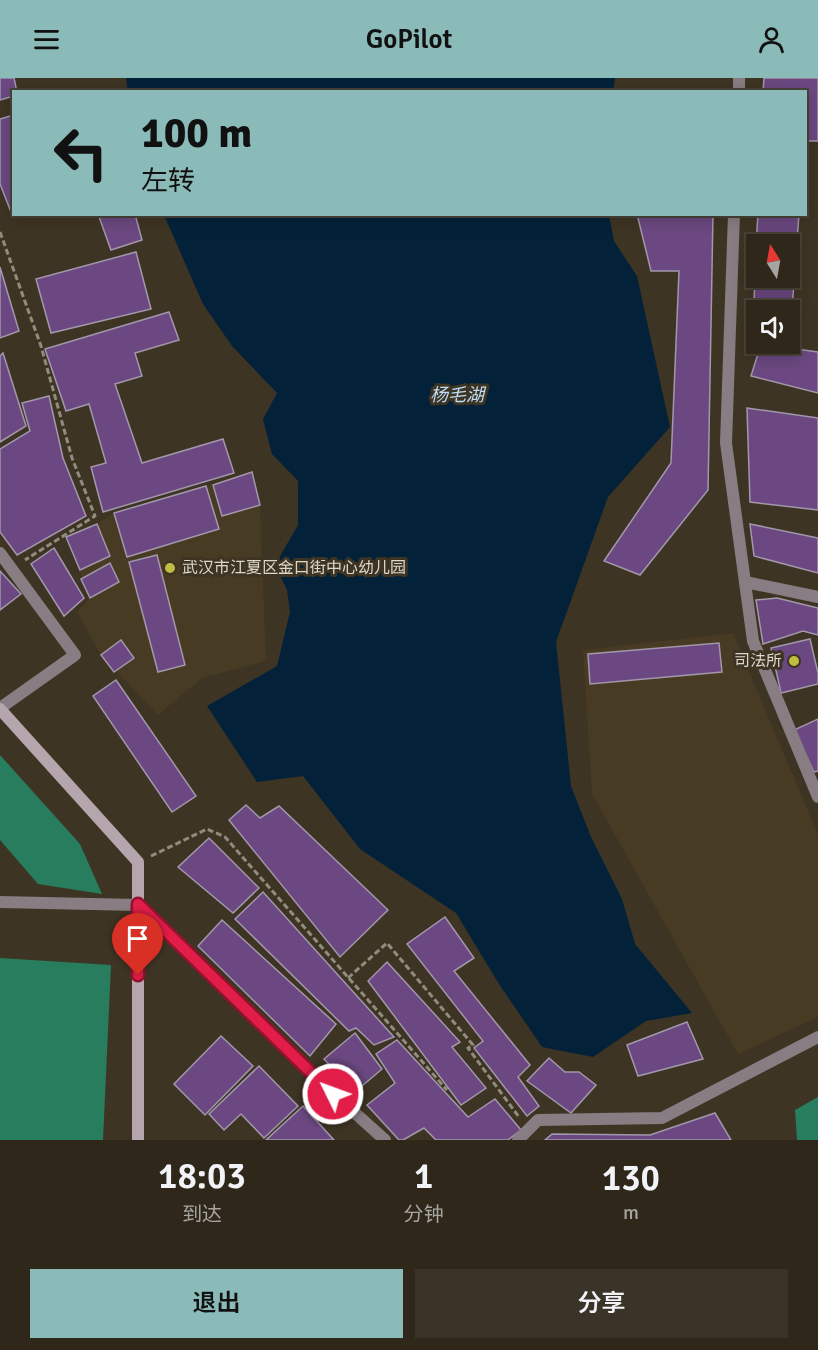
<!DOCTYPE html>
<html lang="zh">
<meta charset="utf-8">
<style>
:root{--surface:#2e271a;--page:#3a3327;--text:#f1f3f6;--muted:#a7a5a2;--line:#494439;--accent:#8bbbb9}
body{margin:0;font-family:Signika,"Noto Sans SC",sans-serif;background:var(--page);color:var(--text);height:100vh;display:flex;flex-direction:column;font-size:22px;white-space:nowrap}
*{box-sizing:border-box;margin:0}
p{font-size:20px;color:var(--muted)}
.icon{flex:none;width:33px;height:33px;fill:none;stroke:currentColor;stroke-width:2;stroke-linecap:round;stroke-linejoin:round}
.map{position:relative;height:1062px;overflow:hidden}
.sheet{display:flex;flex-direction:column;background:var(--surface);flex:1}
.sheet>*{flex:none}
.hud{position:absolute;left:12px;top:12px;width:795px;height:126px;border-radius:0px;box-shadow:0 3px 15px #0003,0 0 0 2px var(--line);background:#8bbbb9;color:#111;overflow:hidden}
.needle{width:39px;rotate:349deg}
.controls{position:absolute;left:746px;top:156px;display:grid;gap:12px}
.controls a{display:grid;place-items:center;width:54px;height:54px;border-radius:0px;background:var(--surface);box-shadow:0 3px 15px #0003,0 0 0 2px var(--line);font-size:30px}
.pin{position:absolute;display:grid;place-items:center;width:51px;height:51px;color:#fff;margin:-62px -26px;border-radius:50% 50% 50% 0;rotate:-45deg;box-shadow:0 0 6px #0007}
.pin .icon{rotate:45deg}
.me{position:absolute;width:66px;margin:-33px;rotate:312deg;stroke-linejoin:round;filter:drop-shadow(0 0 4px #0008)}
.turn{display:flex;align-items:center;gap:21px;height:126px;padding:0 30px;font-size:27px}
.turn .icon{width:78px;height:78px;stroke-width:2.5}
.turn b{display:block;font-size:42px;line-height:51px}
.eta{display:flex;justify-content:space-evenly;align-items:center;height:102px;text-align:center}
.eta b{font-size:36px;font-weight:600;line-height:42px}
.primary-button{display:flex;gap:12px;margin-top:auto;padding:12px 30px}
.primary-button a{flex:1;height:69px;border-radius:0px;background:var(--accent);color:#111;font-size:24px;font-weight:600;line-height:69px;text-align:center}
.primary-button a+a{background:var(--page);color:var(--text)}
header{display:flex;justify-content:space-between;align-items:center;height:78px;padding:0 30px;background:var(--accent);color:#111;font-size:27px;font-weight:600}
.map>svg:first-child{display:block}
.built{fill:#483b23}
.forest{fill:#277d5d}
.water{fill:#032239}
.building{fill:#6b4881;stroke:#a297ab;stroke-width:1.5}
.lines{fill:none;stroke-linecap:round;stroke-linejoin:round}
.path{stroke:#938c7e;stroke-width:3;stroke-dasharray:6 3;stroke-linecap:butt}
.street{stroke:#877d82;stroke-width:12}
.secondary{stroke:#b5a5ac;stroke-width:12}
.route-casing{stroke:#92132f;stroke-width:15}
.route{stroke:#e11d48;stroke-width:10}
.poi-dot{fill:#c1bd40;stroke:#3e3423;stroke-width:2}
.labels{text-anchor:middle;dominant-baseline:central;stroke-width:6;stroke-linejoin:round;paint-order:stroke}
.poi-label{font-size:16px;fill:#dcd6cb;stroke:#3e3423;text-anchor:start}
.water-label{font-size:18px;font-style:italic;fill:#beddf8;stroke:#3e3423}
</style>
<header><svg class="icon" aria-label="menu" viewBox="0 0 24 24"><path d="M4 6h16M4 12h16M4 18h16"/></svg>GoPilot<svg class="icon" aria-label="person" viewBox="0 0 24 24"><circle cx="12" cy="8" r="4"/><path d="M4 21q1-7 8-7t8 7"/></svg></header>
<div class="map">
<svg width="818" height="1062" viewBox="0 0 818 1062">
<rect width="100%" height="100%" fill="#3e3423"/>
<g class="built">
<polygon points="252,394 260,427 266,583 202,600 158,637 101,577 77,534 90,520 66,459 97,446 114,435"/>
<polygon points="733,555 818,757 818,939 738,976 592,716 583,572"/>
</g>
<g class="forest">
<polygon points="0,677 80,766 102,816 38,806 0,762"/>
<polygon points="0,880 111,887 103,1062 0,1062"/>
<polygon points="818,1019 818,1062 797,1062 795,1032"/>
</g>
<g class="water">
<polygon points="126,0 615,0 613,14 128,14"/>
<polygon points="164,137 609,137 614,163 637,198 670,349 608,419 556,564 571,708 591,759 622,821 635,866 692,935 646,943 593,979 542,969 499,906 456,835 360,771 303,698 257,704 207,628 277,588 290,534 287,512 275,487 298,447 298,403 272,376 263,341 277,315 232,268 203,226"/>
</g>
<g class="building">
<polygon points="0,0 14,0 17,14 14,14 14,18 0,22"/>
<polygon points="764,0 818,0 818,63 806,63 806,14 763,14"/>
<polygon points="14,37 14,133 11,134 0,106 0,41"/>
<polygon points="98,136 135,136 142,162 111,172"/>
<polygon points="637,136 713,136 708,412 640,497 604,483 671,385 679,193 651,193"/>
<polygon points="758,136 799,136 791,245 789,245 789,232 756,232 756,246 753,246 756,176 756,200 789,200 789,166 756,166"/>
<polygon points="136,174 151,231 51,255 36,201"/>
<polygon points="0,189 19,253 0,260"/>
<polygon points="169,234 179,262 135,275 142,298 115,306 142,385 223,361 234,395 103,434 91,389 106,385 89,326 66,333 45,271"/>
<polygon points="761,266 818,274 818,315 751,298"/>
<polygon points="3,275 26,348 0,364 0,278"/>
<polygon points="49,318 63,380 86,438 17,477 0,454 0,371 30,353 22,325"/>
<polygon points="747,330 818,340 818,432 750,424"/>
<polygon points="252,394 260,427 222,438 213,407"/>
<polygon points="206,408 219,451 127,479 114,435"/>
<polygon points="97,446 110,478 80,492 66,459"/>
<polygon points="750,446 818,460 818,495 754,478"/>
<polygon points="54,470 84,520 64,538 31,486"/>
<polygon points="157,477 185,587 158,594 129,484"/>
<polygon points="110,485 119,504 90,520 81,501"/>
<polygon points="0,493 21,516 0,532"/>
<polygon points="777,520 818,530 818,557 803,553 763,566 756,522"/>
<polygon points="810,561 818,595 818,606 781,615 771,570"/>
<polygon points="121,562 134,580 114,594 101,577"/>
<polygon points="719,565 722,594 590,606 588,576"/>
<polygon points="116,602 196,718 172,734 93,618"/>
<polygon points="818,641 818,693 814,694 794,652"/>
<polygon points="246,727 260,740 279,728 388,832 340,879 229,742"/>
<polygon points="209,760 259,810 233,835 178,789"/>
<polygon points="263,814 394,959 374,967 356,950 349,953 235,841"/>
<polygon points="445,839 474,880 454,893 530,987 518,999 539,1028 527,1038 474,970 483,963 407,866"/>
<polygon points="222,842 336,946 310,978 198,868"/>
<polygon points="387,884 460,964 452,969 486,1010 461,1027 368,903"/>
<polygon points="687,944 703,981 638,998 627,967"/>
<polygon points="355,955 382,991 355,1014 324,981"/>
<polygon points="221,958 253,988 205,1037 174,1006"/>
<polygon points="397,962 468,1039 495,1021 521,1052 508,1062 436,1062 424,1050 403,1062 399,1062 367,1027 395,1005 376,976"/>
<polygon points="549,980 565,994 579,994 596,1007 571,1035 527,1003"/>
<polygon points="259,988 298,1028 264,1060 241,1036 224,1052 209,1036"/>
<polygon points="303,1028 334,1062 266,1062"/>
<polygon points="715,1035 731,1062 545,1062 552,1056 650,1057"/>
</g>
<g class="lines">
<g class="path">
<polyline points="0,154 41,268 72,380 95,438 25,482"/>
<polyline points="151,778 207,751 225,759 447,1012"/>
<polyline points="348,900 387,865 473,967 468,970 519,1039"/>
</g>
<g class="street">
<polyline points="739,14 739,0"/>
<polyline points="734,136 726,365 753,563 818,719"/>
<polyline points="0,475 75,577 0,630"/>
<polyline points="745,504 818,519"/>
<polyline points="0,824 138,827 316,1000 385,1062"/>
<polyline points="518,1062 538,1042 662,1040 818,959"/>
</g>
<polyline class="secondary" points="0,631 138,784 138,1062"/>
</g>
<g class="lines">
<g class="route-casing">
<polyline id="route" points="138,897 138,826 333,1016"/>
</g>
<use href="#route" class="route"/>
</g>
<g class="poi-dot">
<circle cx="170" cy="490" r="6"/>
<circle cx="794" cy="583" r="6"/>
</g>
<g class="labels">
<g class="poi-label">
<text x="182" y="490">武汉市江夏区金口街中心幼儿园</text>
<text x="782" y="583" text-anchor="end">司法所</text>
</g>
<g class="water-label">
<text x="457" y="317">杨毛湖</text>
</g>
</g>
</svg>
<div class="controls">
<a><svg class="needle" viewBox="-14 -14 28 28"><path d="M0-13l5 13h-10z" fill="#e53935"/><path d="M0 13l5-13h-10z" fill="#a7a5a2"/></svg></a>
<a><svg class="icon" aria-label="sound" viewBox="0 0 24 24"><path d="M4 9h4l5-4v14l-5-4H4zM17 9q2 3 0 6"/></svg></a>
</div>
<div class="pin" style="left:138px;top:897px;background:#d93025"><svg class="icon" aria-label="arrive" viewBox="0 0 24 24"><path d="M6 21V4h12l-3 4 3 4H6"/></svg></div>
<svg class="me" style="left:333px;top:1016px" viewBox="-20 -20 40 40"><circle r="17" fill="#e11d48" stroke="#fff" stroke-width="3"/><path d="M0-11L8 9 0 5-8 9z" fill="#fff"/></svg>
<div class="hud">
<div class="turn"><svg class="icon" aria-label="left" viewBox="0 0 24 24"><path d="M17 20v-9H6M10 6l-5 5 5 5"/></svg><div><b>100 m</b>左转</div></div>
</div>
</div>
<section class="sheet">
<div class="eta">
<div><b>18:03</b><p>到达</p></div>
<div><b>1</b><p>分钟</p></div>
<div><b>130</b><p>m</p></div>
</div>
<div class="primary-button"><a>退出</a><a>分享</a></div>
</section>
